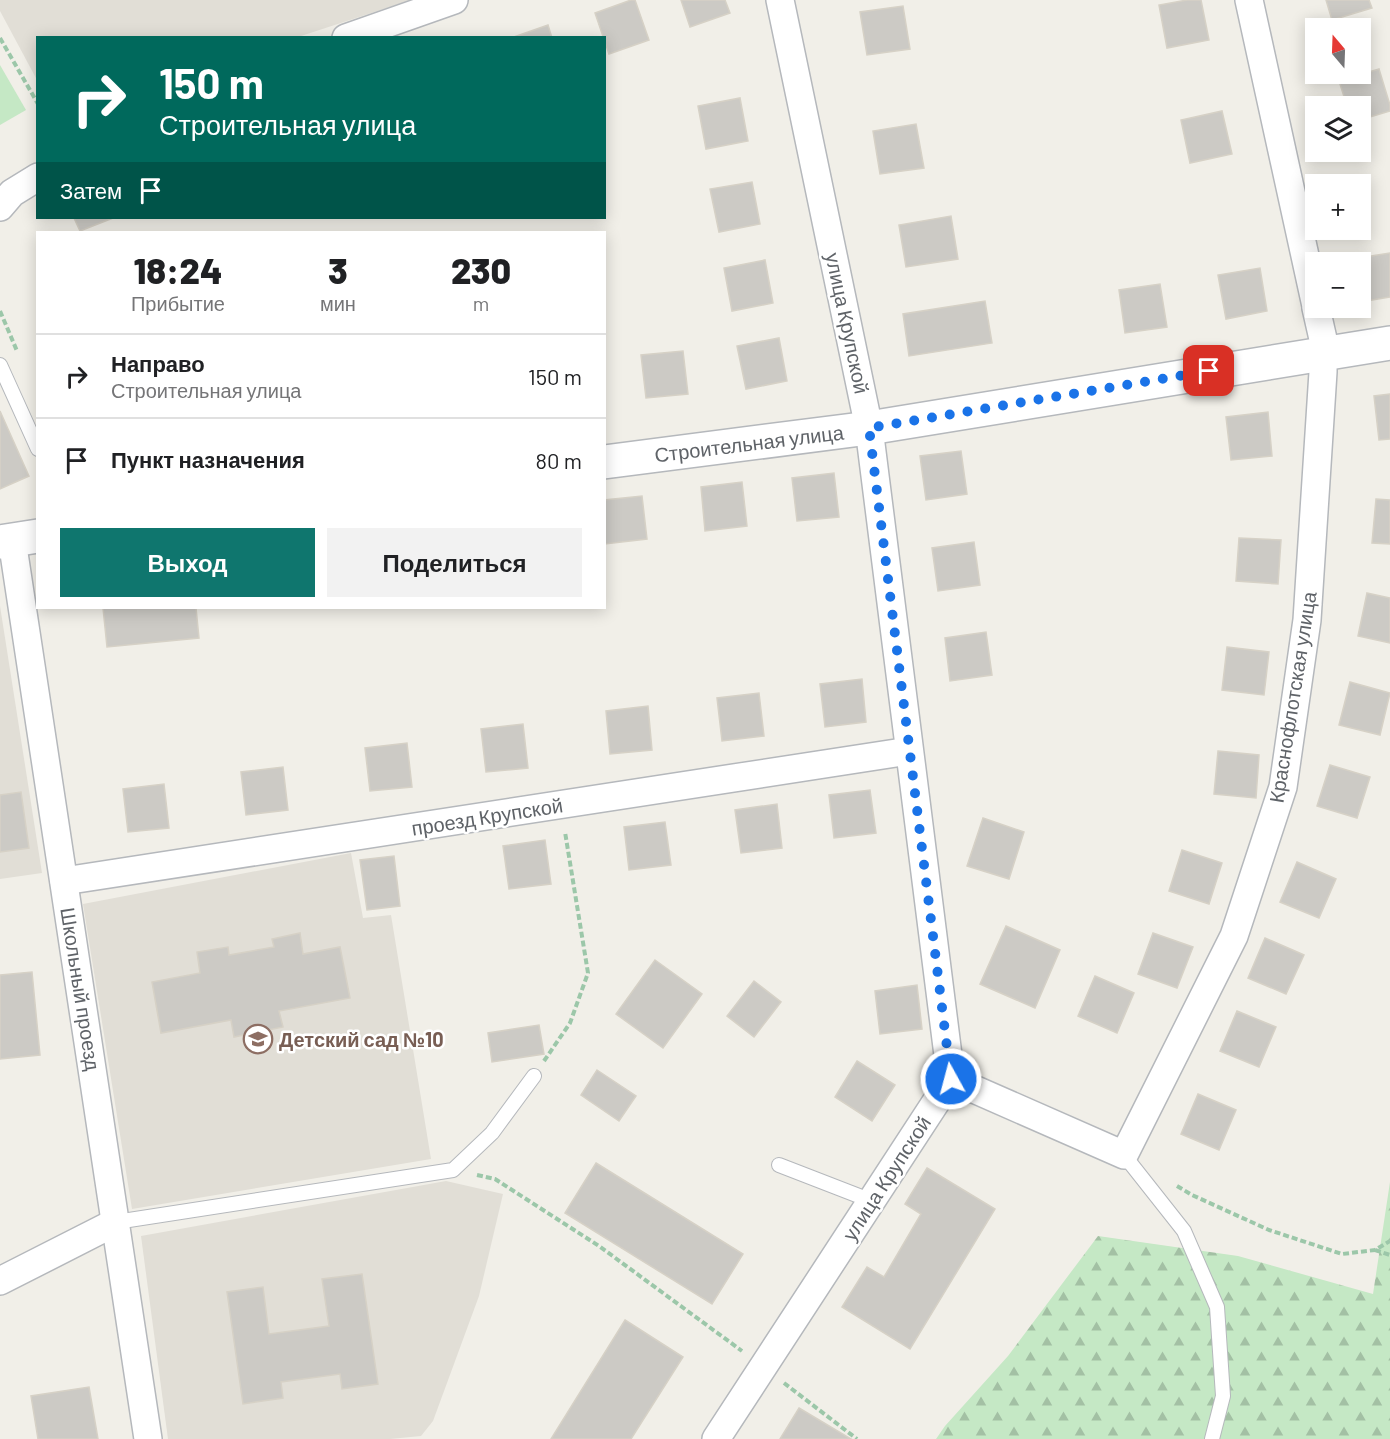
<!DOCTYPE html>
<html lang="ru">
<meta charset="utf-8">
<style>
:root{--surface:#fff;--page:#f2f2f2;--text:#202124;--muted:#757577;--line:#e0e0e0;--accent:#0f766e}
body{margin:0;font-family:Barlow,sans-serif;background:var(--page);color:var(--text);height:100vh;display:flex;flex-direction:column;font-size:22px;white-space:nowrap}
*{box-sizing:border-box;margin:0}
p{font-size:20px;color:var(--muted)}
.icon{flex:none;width:33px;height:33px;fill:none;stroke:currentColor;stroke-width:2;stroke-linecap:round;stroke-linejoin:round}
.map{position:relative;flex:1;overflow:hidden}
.sheet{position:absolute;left:36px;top:231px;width:570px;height:378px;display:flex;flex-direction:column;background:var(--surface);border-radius:0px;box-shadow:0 3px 15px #0003}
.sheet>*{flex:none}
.hud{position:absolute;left:36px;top:36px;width:570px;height:183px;border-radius:0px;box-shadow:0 3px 15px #0003;background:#00695c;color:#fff;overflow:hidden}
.needle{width:39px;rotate:341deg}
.buttons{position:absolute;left:1305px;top:18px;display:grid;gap:12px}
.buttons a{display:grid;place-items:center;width:66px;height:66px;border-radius:0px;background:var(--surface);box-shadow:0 3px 15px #0003;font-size:30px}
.pin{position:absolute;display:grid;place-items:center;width:51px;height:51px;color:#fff;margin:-26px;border-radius:12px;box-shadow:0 3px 9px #0006}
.me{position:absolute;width:66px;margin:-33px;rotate:353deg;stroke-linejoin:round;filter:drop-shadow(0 0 4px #0008)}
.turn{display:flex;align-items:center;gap:21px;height:126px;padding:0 24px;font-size:27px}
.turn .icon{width:78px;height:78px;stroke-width:2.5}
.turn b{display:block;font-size:42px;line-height:51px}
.then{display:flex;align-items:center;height:57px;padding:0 24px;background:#0003;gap:12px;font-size:22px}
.eta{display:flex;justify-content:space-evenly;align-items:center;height:102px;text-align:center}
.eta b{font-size:36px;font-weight:800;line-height:42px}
.button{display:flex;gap:12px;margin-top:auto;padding:12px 24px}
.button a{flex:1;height:69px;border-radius:0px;background:var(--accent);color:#fff;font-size:24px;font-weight:800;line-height:69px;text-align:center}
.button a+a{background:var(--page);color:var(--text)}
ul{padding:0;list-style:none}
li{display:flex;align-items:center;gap:18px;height:84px;padding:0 24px;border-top:2px solid var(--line)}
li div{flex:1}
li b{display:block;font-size:22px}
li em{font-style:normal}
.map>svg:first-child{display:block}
.education{fill:#e1ded6}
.forest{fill:url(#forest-firs)}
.pitch{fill:#c5e8c5}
.building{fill:#cccac5;stroke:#d6d1c6;stroke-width:1.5}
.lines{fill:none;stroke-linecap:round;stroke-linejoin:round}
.service-casing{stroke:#b5b8bc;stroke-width:16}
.minor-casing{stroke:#b5b8bc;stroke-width:30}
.tertiary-casing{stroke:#b5b8bc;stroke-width:36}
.path{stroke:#9cc7a9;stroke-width:4;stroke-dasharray:6 3;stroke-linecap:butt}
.service{stroke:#fff;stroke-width:14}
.minor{stroke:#fff;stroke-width:27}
.tertiary{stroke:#fff;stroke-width:33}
.route{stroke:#1a73e8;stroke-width:10;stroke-dasharray:0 18}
.labels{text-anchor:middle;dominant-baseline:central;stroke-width:5;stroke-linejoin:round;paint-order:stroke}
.street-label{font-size:20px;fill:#5f6368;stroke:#fff}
.education-label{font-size:20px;font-weight:bold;fill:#785e54;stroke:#fff;text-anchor:start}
</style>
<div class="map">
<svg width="1390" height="1439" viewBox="0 0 1390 1439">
<defs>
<pattern id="forest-firs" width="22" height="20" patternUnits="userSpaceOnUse" patternTransform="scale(1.5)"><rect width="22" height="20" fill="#c5e8c5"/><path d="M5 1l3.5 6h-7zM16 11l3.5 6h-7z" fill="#a3c0a4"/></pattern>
</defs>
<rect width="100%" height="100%" fill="#f1efe8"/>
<g class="education">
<polygon points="0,0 411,0 298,37 38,38 37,80 0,11"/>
<polygon points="0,606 42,873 0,879"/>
<polygon points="351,853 363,918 391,915 431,1159 132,1209 83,904"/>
<polygon points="446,1181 503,1194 479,1296 433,1421 421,1436 390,1439 168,1439 141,1236"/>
</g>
<polygon class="forest" points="1390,1182 1390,1439 936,1439 945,1426 1008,1356 1098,1236 1238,1256 1373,1294"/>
<polygon class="pitch" points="0,65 26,110 0,125"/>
<g class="building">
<polygon points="631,0 635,0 649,40 609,54 595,13"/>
<polygon points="681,0 725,0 730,13 690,27"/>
<polygon points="1187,0 1201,0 1209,40 1167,48 1159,5"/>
<polygon points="1326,0 1369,0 1372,8 1332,20"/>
<polygon points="903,6 910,49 867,55 860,12"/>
<polygon points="548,25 552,38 511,38"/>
<polygon points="1379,69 1390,105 1390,111 1360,120 1360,106 1347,106 1339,81"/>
<polygon points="740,98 748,141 706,149 698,106"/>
<polygon points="1222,111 1232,154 1190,163 1181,120"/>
<polygon points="916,124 924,168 880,174 873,131"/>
<polygon points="752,182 760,224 719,232 710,189"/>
<polygon points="951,216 958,259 906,267 899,225"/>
<polygon points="74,218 113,218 80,231"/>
<polygon points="1390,253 1390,297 1360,302 1360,262 1352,262 1352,259"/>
<polygon points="765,260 773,303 732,311 724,268"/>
<polygon points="1260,268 1267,311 1226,319 1218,275"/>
<polygon points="1160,284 1167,327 1125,333 1119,290"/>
<polygon points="985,301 992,343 909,356 903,314"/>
<polygon points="779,338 787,381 746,389 737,346"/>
<polygon points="683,351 688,394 646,398 641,355"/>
<polygon points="1390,394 1390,439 1379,440 1374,396"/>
<polygon points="0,411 29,476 0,489"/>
<polygon points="1268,412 1272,456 1231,460 1226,417"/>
<polygon points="961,451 967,494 926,500 920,456"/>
<polygon points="834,473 839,517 797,521 792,478"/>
<polygon points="742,482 747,526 705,531 701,487"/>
<polygon points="642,496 647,539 605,544 604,500"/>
<polygon points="1376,499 1390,500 1390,544 1372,543"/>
<polygon points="1239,538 1281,540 1278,584 1236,581"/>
<polygon points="974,542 980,585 938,591 932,548"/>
<polygon points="1367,593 1390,598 1390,643 1358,636"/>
<polygon points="103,608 196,608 199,638 107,647"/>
<polygon points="986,632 992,675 950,681 945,638"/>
<polygon points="1227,647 1269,652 1264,695 1222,690"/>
<polygon points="862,679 866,722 825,727 820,684"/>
<polygon points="1350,682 1390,693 1380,735 1339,725"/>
<polygon points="759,693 764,736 722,741 717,698"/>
<polygon points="648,706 652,750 610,754 606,711"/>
<polygon points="523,724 528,768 486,772 481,729"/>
<polygon points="407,743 412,787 370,791 365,748"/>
<polygon points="1218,751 1259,755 1256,798 1214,794"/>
<polygon points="1330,765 1370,777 1357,818 1317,806"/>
<polygon points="283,767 288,810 246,815 241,772"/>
<polygon points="164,784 169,828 128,832 123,789"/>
<polygon points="870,790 876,833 834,838 829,795"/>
<polygon points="21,792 29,848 0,852 0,795"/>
<polygon points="777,804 782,848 741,853 735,810"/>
<polygon points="983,818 1024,832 1009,879 967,866"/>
<polygon points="665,822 671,865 629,870 624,827"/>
<polygon points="545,840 551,884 509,889 503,846"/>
<polygon points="1182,850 1222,863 1209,904 1169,891"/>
<polygon points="394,856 400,906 367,910 360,860"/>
<polygon points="1297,862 1336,879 1319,918 1280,902"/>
<polygon points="1006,926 1060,950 1035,1008 980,984"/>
<polygon points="300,933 303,954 340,947 350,998 279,1011 283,1027 234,1037 231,1020 161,1033 152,982 200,973 197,952 228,947 229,955 274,947 272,939"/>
<polygon points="1153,933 1193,947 1177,988 1138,974"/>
<polygon points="1265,938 1304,955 1286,994 1248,978"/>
<polygon points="655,960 702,994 663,1048 616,1014"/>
<polygon points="32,972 40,1055 0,1059 0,975"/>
<polygon points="1095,976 1134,993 1117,1033 1078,1016"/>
<polygon points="754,981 781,1002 754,1037 727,1016"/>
<polygon points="917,985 922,1029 880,1034 875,991"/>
<polygon points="1237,1011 1276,1027 1259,1067 1220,1051"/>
<polygon points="539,1025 544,1054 492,1062 488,1033"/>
<polygon points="857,1061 895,1085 872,1121 835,1097"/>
<polygon points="597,1070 636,1096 619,1121 581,1095"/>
<polygon points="1198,1094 1236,1110 1219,1150 1181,1134"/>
<polygon points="596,1163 743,1254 712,1304 565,1213"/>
<polygon points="927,1168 995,1209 910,1349 842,1307 867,1267 884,1277 921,1214 905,1204"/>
<polygon points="362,1274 378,1384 342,1389 340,1374 281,1382 283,1398 243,1404 227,1292 263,1287 269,1334 329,1326 322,1279"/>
<polygon points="625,1320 683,1357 631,1439 551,1439"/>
<polygon points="89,1387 98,1439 38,1439 31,1396"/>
<polygon points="799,1408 851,1439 780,1439"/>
</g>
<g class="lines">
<g class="service-casing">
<g id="service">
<polyline points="0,365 38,449"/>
<polyline points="1124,1155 1184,1231 1217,1307 1223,1396 1212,1439"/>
<polyline points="779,1165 872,1201"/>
<polyline points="116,1222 453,1170 492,1133 534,1076"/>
</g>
</g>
<g class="minor-casing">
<g id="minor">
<polyline points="1249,0 1316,306"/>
<polyline points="346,38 454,0"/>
<polyline points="0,207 12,193 38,177"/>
<polyline points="12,540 148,1439"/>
<polyline points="64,881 909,751"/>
<polyline points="951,1079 1124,1155 1234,936 1283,787 1307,620 1323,372 1323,339 1316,308"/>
<polyline points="0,1281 116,1222"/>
<polyline points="716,1439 951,1079 869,428 780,0"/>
</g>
</g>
<g class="tertiary-casing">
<g id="tertiary">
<polyline points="604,462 869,428 1390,343"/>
<polyline points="0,542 38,536"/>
</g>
</g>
<g class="path">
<polyline points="0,38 38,104"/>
<polyline points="0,311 17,351"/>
<polyline points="544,1061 570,1023 588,973 565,832"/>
<polyline points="477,1175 495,1179 599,1246 742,1351"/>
<polyline points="1177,1186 1192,1195 1269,1230 1342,1254 1375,1250 1390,1241"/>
<polyline points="1375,1250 1390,1255"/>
<polyline points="784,1383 857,1439"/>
</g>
<use href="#service" class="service"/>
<use href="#minor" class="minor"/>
<use href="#tertiary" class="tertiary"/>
</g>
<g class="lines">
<polyline class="route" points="951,1079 869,428 1209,371"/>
</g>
<defs>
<g id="school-ring" transform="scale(1.5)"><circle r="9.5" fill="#fff" stroke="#8d6e63" stroke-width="1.5"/><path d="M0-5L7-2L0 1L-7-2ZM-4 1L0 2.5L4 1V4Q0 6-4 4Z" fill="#8d6e63"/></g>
</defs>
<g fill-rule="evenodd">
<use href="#school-ring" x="258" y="1039"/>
</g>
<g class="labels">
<g class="street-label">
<text transform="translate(848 323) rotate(78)">улица Крупской</text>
<text transform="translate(749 443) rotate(-7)">Строительная улица</text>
<text transform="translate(1292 697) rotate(-81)">Краснофлотская улица</text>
<text transform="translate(487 816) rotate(-9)">проезд Крупской</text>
<text transform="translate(81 989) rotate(81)">Школьный проезд</text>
<text transform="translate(886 1178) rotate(-57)">улица Крупской</text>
</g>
<g class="education-label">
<text x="279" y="1039">Детский сад №10</text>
</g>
</g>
</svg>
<div class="buttons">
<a><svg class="needle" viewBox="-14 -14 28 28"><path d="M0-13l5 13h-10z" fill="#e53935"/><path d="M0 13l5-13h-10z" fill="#757577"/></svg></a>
<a><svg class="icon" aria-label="layers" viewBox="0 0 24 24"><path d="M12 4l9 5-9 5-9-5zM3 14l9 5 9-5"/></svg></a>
<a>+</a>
<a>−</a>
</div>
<div class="pin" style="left:1209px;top:371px;background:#d93025"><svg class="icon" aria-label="arrive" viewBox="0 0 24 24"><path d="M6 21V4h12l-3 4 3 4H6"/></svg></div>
<svg class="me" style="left:951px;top:1079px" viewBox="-20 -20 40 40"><circle r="17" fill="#1a73e8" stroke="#fff" stroke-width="3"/><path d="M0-11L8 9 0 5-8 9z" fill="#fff"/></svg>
<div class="hud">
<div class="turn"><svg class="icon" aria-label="right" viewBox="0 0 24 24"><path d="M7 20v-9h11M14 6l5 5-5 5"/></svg><div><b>150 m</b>Строительная улица</div></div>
<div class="then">Затем<svg class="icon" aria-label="arrive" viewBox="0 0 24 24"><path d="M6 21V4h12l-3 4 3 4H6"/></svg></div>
</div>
<section class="sheet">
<div class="eta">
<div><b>18:24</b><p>Прибытие</p></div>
<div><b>3</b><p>мин</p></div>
<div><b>230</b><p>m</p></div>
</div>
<ul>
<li><svg class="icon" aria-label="right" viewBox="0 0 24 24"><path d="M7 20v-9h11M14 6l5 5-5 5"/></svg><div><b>Направо</b><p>Строительная улица</p></div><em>150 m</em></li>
<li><svg class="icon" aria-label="arrive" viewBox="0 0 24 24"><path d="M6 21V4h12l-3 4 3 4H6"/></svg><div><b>Пункт назначения</b></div><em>80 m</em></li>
</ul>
<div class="button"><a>Выход</a><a>Поделиться</a></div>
</section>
</div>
